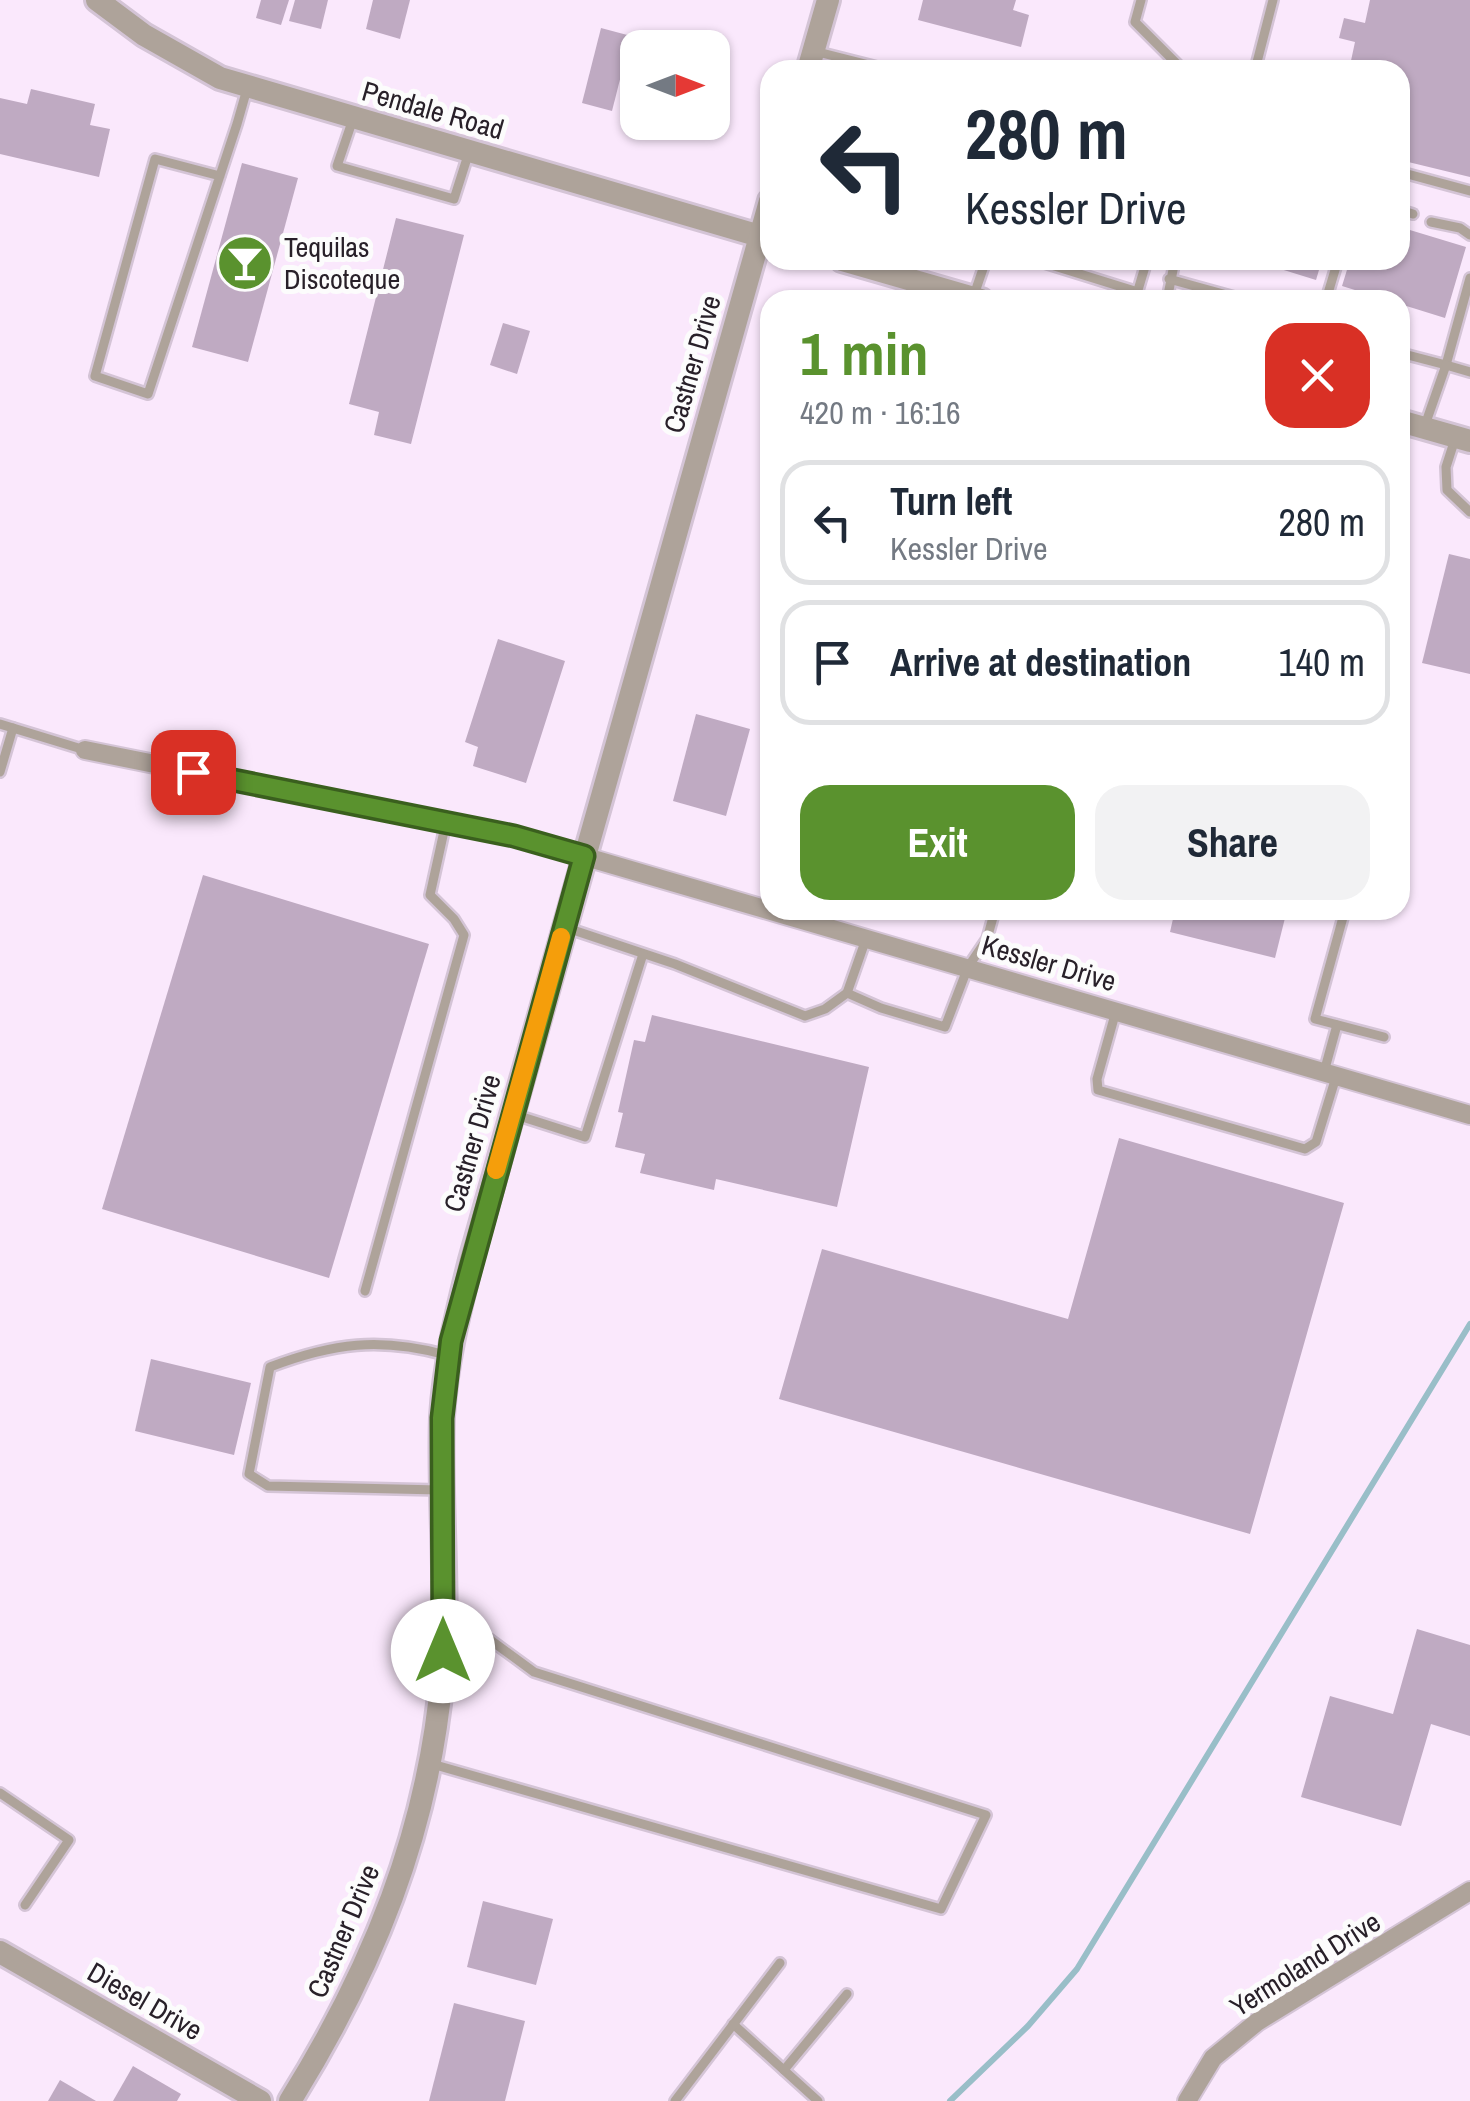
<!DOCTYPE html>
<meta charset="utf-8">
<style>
:root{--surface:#fff;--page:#f2f2f3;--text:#1f2937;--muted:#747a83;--line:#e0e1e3;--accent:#5a922e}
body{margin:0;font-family:"Archivo Narrow",sans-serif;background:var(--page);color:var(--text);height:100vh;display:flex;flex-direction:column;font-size:38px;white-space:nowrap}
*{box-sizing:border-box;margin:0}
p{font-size:32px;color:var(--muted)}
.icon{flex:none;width:55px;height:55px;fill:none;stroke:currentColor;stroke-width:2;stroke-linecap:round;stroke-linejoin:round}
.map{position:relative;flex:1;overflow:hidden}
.drawer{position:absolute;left:760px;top:290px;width:650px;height:630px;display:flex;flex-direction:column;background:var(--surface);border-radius:30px;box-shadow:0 2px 8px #0004}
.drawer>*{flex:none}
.hud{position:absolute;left:760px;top:60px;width:650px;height:210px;border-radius:30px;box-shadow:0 2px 8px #0004;background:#fff;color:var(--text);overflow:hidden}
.needle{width:65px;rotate:90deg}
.buttons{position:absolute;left:620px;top:30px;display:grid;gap:20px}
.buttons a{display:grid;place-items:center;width:110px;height:110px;border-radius:20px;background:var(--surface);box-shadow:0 2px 8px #0004;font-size:50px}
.pin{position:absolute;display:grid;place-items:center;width:85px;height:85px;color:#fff;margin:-42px;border-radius:20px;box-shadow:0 5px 15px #0006}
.me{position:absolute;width:110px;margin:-55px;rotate:0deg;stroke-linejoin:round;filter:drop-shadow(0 0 8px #0008)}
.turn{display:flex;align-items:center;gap:35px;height:210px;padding:0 40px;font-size:45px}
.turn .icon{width:130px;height:130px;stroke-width:2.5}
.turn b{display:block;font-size:70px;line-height:85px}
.round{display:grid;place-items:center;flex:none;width:105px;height:105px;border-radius:30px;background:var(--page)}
.overview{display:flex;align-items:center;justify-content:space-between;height:170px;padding:0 40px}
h1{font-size:60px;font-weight:700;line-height:75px;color:var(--accent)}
.primary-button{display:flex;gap:20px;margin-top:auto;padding:20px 40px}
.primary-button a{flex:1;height:115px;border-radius:30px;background:var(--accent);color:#fff;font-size:40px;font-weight:700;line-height:115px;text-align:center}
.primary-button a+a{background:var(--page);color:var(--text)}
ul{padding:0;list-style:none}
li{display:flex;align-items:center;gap:30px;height:125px;margin:0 20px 15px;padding:0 20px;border:5px solid var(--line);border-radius:30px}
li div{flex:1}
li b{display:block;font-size:38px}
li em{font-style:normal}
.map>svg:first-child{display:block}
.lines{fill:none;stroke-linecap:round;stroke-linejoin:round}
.stream{stroke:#99bec8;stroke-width:6}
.building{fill:#bfaac2}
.service-casing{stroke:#d4c4d6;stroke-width:14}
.minor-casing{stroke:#d4c4d6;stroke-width:22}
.tertiary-casing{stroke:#d4c4d6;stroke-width:28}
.service{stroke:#aea39a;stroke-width:9}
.minor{stroke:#aea39a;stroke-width:18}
.tertiary{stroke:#aea39a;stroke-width:22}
.route-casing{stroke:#3a5f1e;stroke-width:25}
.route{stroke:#5a922e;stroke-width:18}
.slow{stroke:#f59e0b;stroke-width:18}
.labels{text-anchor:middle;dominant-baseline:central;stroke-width:10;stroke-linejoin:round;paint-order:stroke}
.street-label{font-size:28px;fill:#282029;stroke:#fcfcfc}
.poi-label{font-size:28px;fill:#282029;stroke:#fcfcfc;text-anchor:start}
</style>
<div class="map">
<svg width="1470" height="2101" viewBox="0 0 1470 2101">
<rect width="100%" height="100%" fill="#fae8fc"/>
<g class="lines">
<polyline class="stream" points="950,2101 1028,2026 1077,1969 1470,1324"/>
</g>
<g class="building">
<polygon points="261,0 289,0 281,25 256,18"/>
<polygon points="295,0 328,0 321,29 289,21"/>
<polygon points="373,0 410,0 400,39 366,29"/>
<polygon points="923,0 1016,0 1013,10 1029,15 1021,47 918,20"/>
<polygon points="1370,0 1470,0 1470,177 1400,160 1400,70 1349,70 1355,42 1339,38 1344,18 1365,23"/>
<polygon points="601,28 631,36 612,111 582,103"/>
<polygon points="712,60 728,64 714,118 712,118"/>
<polygon points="31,89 95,104 90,125 110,129 99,177 0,154 0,98 27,104"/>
<polygon points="677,122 713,122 710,133"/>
<polygon points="242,163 298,178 248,362 192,347"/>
<polygon points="396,218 464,235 411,444 374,435 379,412 349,404"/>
<polygon points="1400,227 1466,247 1445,318 1400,304 1400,300 1387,300 1342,286 1350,260 1400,260"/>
<polygon points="1104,260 1137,260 1134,270"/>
<polygon points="1251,260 1322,260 1316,280"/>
<polygon points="503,323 530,331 517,374 490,365"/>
<polygon points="1449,554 1470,559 1470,674 1422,663"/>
<polygon points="498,639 565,661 526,783 473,766 478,747 465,742"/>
<polygon points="696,714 750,729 726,816 673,801"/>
<polygon points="203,875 429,944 329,1278 102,1209"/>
<polygon points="1175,910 1287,910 1275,958 1170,932"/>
<polygon points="652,1015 869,1067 837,1207 716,1179 714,1190 640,1173 645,1154 615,1147 623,1113 618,1112 634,1040 645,1042"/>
<polygon points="1119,1138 1344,1203 1250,1534 779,1399 822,1249 1068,1319"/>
<polygon points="151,1359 251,1383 234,1455 135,1431"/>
<polygon points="1417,1629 1470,1645 1470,1736 1431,1724 1401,1826 1301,1797 1330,1696 1393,1714"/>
<polygon points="483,1901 553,1919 536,1985 467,1967"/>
<polygon points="454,2003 525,2021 505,2101 429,2101"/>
<polygon points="133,2066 181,2094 177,2101 113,2101"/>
<polygon points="60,2080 96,2101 48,2101"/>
</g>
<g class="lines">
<g class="service-casing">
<g id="service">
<polyline points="1141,0 1135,22 1183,70"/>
<polyline points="814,51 889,70"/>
<polyline points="1255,70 1273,0"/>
<polyline points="353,119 337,166 454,199 469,152"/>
<polyline points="1400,172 1470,191"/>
<polyline points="220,176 155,159 95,376 148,394 237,124 247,89"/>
<polyline points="1400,210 1413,214"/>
<polyline points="1431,222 1460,228 1470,235"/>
<polyline points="1035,260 1138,292"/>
<polyline points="1169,279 1245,300"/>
<polyline points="974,295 986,260"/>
<polyline points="1135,300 1147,260"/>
<polyline points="1167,300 1175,260"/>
<polyline points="1326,300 1338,260"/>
<polyline points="1400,353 1446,365 1470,278"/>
<polyline points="1424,428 1446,365 1470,372"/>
<polyline points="1455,439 1446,467 1447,490 1470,512"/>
<polyline points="0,724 85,750"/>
<polyline points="0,772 13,728"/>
<polyline points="1345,910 1315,1019 1384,1037"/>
<polyline points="567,928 675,964 805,1016 825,1009 847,993"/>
<polyline points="866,939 847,993 881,1008 945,1027 968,967 987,939 995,910"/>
<polyline points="1116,1011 1097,1079 1098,1090 1305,1149 1316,1142 1336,1077"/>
<polyline points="1324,1072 1337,1025"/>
<polyline points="513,1114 585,1137 643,954"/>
<polyline points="365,1291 464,935 454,919 430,895 446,822"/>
<path d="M439,1490L268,1486L249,1474L270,1367C333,1343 380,1337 446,1355"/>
<polyline points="432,1764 941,1909 986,1815 534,1672 489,1639 446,1630"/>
<polyline points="0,1793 69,1840 25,1905"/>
<polyline points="733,2024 818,2101"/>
<polyline points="784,2070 847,1994"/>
<polyline points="675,2101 780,1963"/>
</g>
</g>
<g class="minor-casing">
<g id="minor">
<polyline points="85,750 514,836 1470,1115"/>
<polyline points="1187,2101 1213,2058 1257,2022 1470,1891"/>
</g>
</g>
<g class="tertiary-casing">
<g id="tertiary">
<polyline points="97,0 144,35 220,78 770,239"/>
<polyline points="808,70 828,0"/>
<polyline points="842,260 981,300"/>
<polyline points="1400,421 1470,441"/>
<polyline points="0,1952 260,2101"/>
<path d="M290,2101C373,1968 428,1833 442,1676C449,1590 439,1503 442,1417C445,1364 458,1312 471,1260L770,201"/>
</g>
</g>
<use href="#service" class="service"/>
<use href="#minor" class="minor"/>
<use href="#tertiary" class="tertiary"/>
</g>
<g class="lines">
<g class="route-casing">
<polyline id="route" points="193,772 514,836 584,856 451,1341 442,1418 443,1651"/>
</g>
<use href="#route" class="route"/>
<polyline class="slow" points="496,1170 561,937"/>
</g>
<defs>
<g id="bar-disc" transform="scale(2.875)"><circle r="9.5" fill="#5a922e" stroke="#fcfcfc"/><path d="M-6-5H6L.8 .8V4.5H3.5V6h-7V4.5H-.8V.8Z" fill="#fff"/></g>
</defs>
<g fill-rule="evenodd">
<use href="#bar-disc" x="245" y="263"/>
</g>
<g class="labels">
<g class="street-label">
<text transform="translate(433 110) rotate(16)">Pendale Road</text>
<text transform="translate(692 364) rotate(-74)">Castner Drive</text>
<text transform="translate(1049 963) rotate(16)">Kessler Drive</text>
<text transform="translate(472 1143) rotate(-74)">Castner Drive</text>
<text transform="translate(343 1931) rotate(-67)">Castner Drive</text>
<text transform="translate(1305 1964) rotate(-32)">Yermoland Drive</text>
<text transform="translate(145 2001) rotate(30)">Diesel Drive</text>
</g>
<g class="poi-label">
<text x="284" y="247">Tequilas<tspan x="284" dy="32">Discoteque</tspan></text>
</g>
</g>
</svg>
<div class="buttons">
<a><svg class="needle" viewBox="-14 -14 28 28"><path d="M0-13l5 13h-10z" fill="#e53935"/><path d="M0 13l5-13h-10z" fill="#747a83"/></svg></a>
</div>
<div class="pin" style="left:193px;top:772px;background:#d93025"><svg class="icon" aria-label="arrive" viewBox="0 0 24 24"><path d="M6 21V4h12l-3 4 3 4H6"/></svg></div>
<svg class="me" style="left:443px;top:1651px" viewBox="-20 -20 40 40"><circle r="19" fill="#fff"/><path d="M0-13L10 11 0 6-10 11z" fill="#5a922e"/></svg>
<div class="hud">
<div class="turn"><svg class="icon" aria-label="left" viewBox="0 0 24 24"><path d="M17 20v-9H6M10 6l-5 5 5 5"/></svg><div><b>280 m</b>Kessler Drive</div></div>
</div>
<section class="drawer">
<div class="overview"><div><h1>1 min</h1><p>420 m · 16:16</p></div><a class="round" style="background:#d93025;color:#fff"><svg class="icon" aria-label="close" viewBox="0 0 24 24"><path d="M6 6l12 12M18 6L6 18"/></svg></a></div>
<ul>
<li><svg class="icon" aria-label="left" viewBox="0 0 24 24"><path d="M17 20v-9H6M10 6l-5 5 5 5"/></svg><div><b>Turn left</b><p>Kessler Drive</p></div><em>280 m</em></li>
<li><svg class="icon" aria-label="arrive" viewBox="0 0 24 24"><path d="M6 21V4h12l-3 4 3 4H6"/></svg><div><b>Arrive at destination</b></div><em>140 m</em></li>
</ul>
<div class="primary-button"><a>Exit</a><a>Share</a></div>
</section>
</div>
